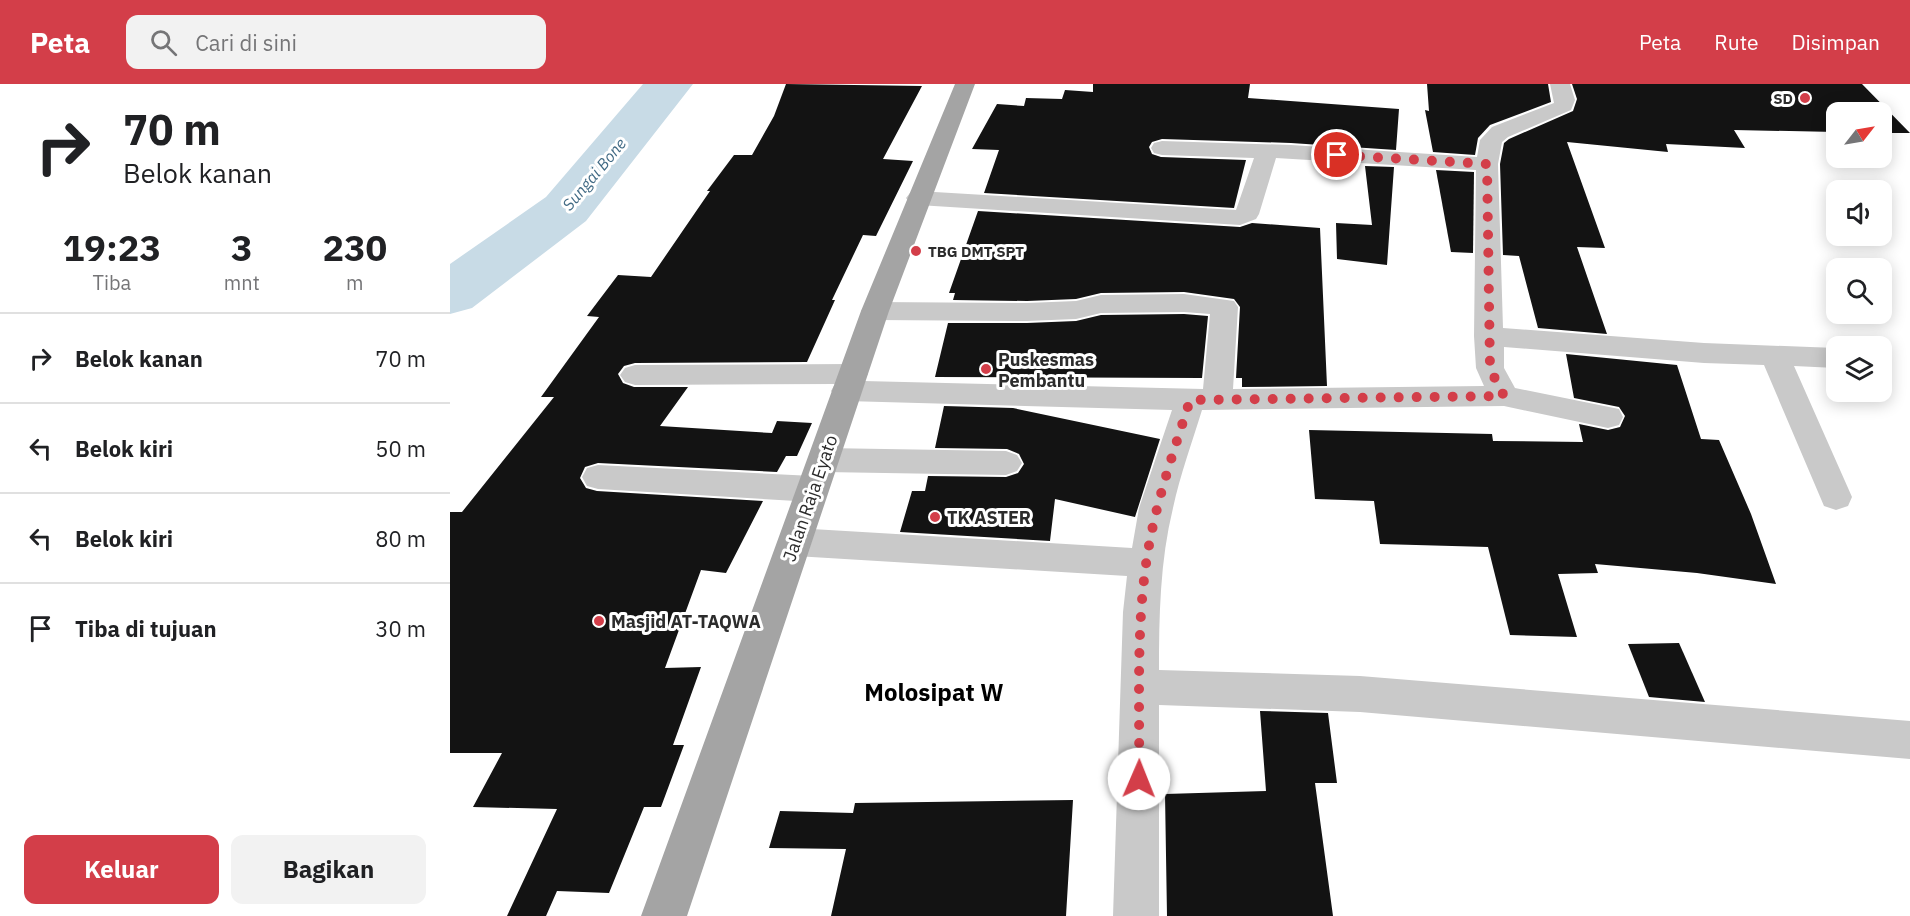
<!DOCTYPE html>
<html lang="id">
<style>
:root{--surface:#fff;--page:#f2f2f2;--text:#202124;--muted:#757577;--line:#e0e0e0;--accent:#d33e49}
body{margin:0;font-family:"IBM Plex Sans",sans-serif;background:var(--page);color:var(--text);height:100vh;display:flex;flex-direction:column;font-size:22px;white-space:nowrap}
*{box-sizing:border-box;margin:0}
p{font-size:20px;color:var(--muted)}
.icon{flex:none;width:33px;height:33px;fill:none;stroke:currentColor;stroke-width:2;stroke-linecap:round;stroke-linejoin:round}
.map{position:relative;flex:1;overflow:hidden}
.sheet{display:flex;flex-direction:column;background:var(--surface);width:450px}
.sheet>*{flex:none}
.guide{background:#fff;color:var(--text);overflow:hidden}
.needle{width:39px;rotate:59deg}
.fabs{position:absolute;left:1376px;top:18px;display:grid;gap:12px}
.fabs a{display:grid;place-items:center;width:66px;height:66px;border-radius:12px;background:var(--surface);box-shadow:0 3px 15px #0003;font-size:30px}
.pin{position:absolute;display:grid;place-items:center;width:51px;height:51px;color:#fff;margin:-26px;border:3px solid #fff;border-radius:50%;box-shadow:0 2px 6px #0007}
.me{position:absolute;width:66px;margin:-33px;rotate:1deg;stroke-linejoin:round;filter:drop-shadow(0 0 4px #0008)}
.turn{display:flex;align-items:center;gap:21px;height:126px;padding:0 24px;font-size:27px}
.turn .icon{width:78px;height:78px;stroke-width:2.5}
.turn b{display:block;font-size:42px;line-height:51px}
.eta{display:flex;justify-content:space-evenly;align-items:center;height:102px;text-align:center}
.eta b{font-size:36px;font-weight:700;line-height:42px}
.action{display:flex;gap:12px;margin-top:auto;padding:12px 24px}
.action a{flex:1;height:69px;border-radius:12px;background:var(--accent);color:#fff;font-size:24px;font-weight:700;line-height:69px;text-align:center}
.action a+a{background:var(--page);color:var(--text)}
ul{padding:0;list-style:none}
li{display:flex;align-items:center;gap:18px;height:90px;padding:0 24px;border-top:2px solid var(--line)}
li div{flex:1}
li b{display:block;font-size:22px}
li em{font-style:normal}
header{display:flex;align-items:center;gap:36px;box-sizing:border-box;height:84px;padding:0 30px;background:var(--accent);color:#fff}
header strong{font-size:28px}
nav{display:flex;gap:33px;margin-inline-start:auto;font-size:21px}
.search{width:420px;height:54px;background:var(--page);display:flex;align-items:center;gap:15px;box-sizing:border-box;padding:0 21px;border-radius:12px;color:var(--muted);font-size:22px}
main{display:flex;flex:1;min-height:0}
.map>svg:first-child{display:block}
.lines{fill:none;stroke-linecap:round;stroke-linejoin:round}
.river{fill:#c8dbe6;fill-rule:evenodd}
.building{fill:#131313}
.minor{fill:#c9c9c9;fill-rule:evenodd}
.major{fill:#a4a4a4;fill-rule:evenodd}
.route{stroke:#d33e49;stroke-width:10;stroke-dasharray:0 18}
.poi-dot{fill:#d33e49;stroke:#fff;stroke-width:2}
.labels{text-anchor:middle;dominant-baseline:central;stroke-width:6;stroke-linejoin:round;paint-order:stroke}
.far-poi-label{font-size:15px;font-weight:bold;fill:#2c2c2c;stroke:#fff;text-anchor:end}
.far-water-label{font-size:16px;font-style:italic;fill:#426b85;stroke:#fff}
.poi-label{font-size:18px;font-weight:bold;fill:#2c2c2c;stroke:#fff;text-anchor:start}
.street-label{font-size:18px;fill:#2c2c2c;stroke:#fff}
.district-label{font-size:24px;font-weight:bold;fill:#000;stroke:#fff}
</style>
<header>
<strong>Peta</strong>
<div class="search"><svg class="icon" aria-label="search" viewBox="0 0 24 24"><circle cx="10" cy="10" r="6"/><path d="M15 15l6 6"/></svg>Cari di sini</div>
<nav><a>Peta</a><a>Rute</a><a>Disimpan</a></nav>
</header>
<main>
<section class="sheet">
<div class="guide">
<div class="turn"><svg class="icon" aria-label="right" viewBox="0 0 24 24"><path d="M7 20v-9h11M14 6l5 5-5 5"/></svg><div><b>70 m</b>Belok kanan</div></div>
</div>
<div class="eta">
<div><b>19:23</b><p>Tiba</p></div>
<div><b>3</b><p>mnt</p></div>
<div><b>230</b><p>m</p></div>
</div>
<ul>
<li><svg class="icon" aria-label="right" viewBox="0 0 24 24"><path d="M7 20v-9h11M14 6l5 5-5 5"/></svg><div><b>Belok kanan</b></div><em>70 m</em></li>
<li><svg class="icon" aria-label="left" viewBox="0 0 24 24"><path d="M17 20v-9H6M10 6l-5 5 5 5"/></svg><div><b>Belok kiri</b></div><em>50 m</em></li>
<li><svg class="icon" aria-label="left" viewBox="0 0 24 24"><path d="M17 20v-9H6M10 6l-5 5 5 5"/></svg><div><b>Belok kiri</b></div><em>80 m</em></li>
<li><svg class="icon" aria-label="arrive" viewBox="0 0 24 24"><path d="M6 21V4h12l-3 4 3 4H6"/></svg><div><b>Tiba di tujuan</b></div><em>30 m</em></li>
</ul>
<div class="action"><a>Keluar</a><a>Bagikan</a></div>
</section>
<div class="map">
<svg width="1460" height="832" viewBox="0 0 1460 832">
<rect width="100%" height="100%" fill="#fff"/>
<g class="lines">
<polygon class="river" points="193,0 243,0 136,137 22,224 0,230 0,180 96,113"/>
</g>
<g class="building">
<polygon points="336,0 472,2 433,75 463,77 426,152 413,151 382,216 385,216 357,278 185,279 174,282 168,290 173,299 184,303 238,303 210,342 322,349 327,337 362,339 347,372 336,372 327,388 148,379 135,383 130,394 136,404 147,407 313,417 276,489 251,486 215,584 251,583 223,661 234,661 211,723 194,723 159,809 107,807 96,832 57,832 107,725 23,723 52,669 0,669 0,428 12,428 104,313 91,313 149,233 137,232 168,191 201,193 260,107 257,107 284,71 302,71 324,32"/>
<polygon points="643,0 800,0 798,14 949,25 946,66 841,59 712,55 702,58 699,63 702,70 711,73 796,76 784,124 534,109 549,66 522,65 547,20 574,22 576,14 612,15 615,6 643,8"/>
<polygon points="977,0 1098,0 1101,18 1040,41 1028,54 1025,71 983,68 975,26 979,27"/>
<polygon points="1122,0 1412,0 1460,49 1431,49 1431,28 1386,28 1386,48 1284,46 1295,64 1216,60 1218,68 1117,58 1155,164 1127,163 1157,250 1088,244 1069,172 1053,171 1050,80 1054,59 1059,55 1123,27 1127,15"/>
<polygon points="915,82 944,83 937,181 887,175 886,139 922,141"/>
<polygon points="986,86 1024,88 1023,169 1001,168"/>
<polygon points="528,127 790,143 802,139 870,144 877,302 792,303 792,294 786,294 790,223 784,215 734,208 651,209 626,215 577,217 503,216 505,209 499,209"/>
<polygon points="734,230 758,232 752,294 485,293 498,239 577,239 626,237 651,231"/>
<polygon points="1116,270 1227,281 1251,355 1269,356 1301,430 1326,500 1247,489 1145,480 1148,489 1108,490 1127,553 1060,551 1038,463 930,460 924,417 865,415 859,346 1042,350 1043,357 1133,358 1129,340 1158,346 1170,343 1175,332 1169,323 1124,314"/>
<polygon points="494,322 563,324 710,355 685,433 605,415 600,457 450,448 462,407 475,407 478,392 556,393 568,389 574,380 569,370 557,365 485,364"/>
<polygon points="1229,559 1255,618 1199,613 1178,560"/>
<polygon points="810,627 878,629 887,699 865,699 883,832 717,832 715,710 816,707"/>
<polygon points="623,716 616,832 381,832 396,765 319,764 330,727 403,729 405,719"/>
</g>
<g class="lines">
<g class="minor">
<path d="M1100,0H1120L1125,16L1121,26L1058,53L1052,58L1048,80L1053,244L1254,259L1386,264V284L1344,282L1402,413L1398,422L1386,426L1374,422L1314,281L1254,279L1054,263V284L1065,304L1169,325L1173,333L1169,341L1158,344L1054,322L752,326C742,359 730,391 723,424C710,477 709,532 709,586L910,592L1460,637V675L910,628L709,621V832H663L673,528L677,492L345,472L333,468L328,458L333,448L345,444L682,464L689,424L722,326L396,317L386,314L381,307L385,300L185,301L175,298L170,291L175,284L185,281L403,280L413,283L418,290L413,297L753,305L760,230L734,228L651,229L626,235L577,237L425,236L415,233L411,227L415,221L425,218L577,219L626,217L651,211L734,210L784,217L788,223L783,305L1034,302L1026,284L1024,252L1026,86L826,74L809,130L806,135L790,141L468,121L460,119L456,114L460,109L468,107L786,126L804,74L712,71L704,69L701,64L704,59L712,57L841,61L1027,73L1030,56L1042,43L1104,19Z"/>
<polygon points="374,364 556,367 567,371 572,379 567,387 556,391 374,388 363,384 358,376 363,368"/>
<polygon points="148,381 363,392 375,396 379,405 375,414 363,418 148,405 137,402 132,393 137,384"/>
</g>
<polygon class="major" points="505,0 525,0 439,227 237,832 191,832 411,227"/>
</g>
<g class="lines">
<path class="route" d="M689,695C690,623 686,550 696,480C704,423 723,370 740,316L1054,312L1040,285L1037,80L887,71"/>
</g>
<g class="poi-dot">
<circle cx="1355" cy="14" r="6"/>
<circle cx="466" cy="167" r="6"/>
<circle cx="536" cy="285" r="6"/>
<circle cx="485" cy="433" r="6"/>
<circle cx="149" cy="537" r="6"/>
</g>
<g class="labels">
<g class="far-poi-label">
<text x="1343" y="14">SD</text>
<text x="478" y="167" text-anchor="start">TBG DMT SPT</text>
</g>
<g class="far-water-label">
<text transform="translate(144 90) rotate(-50)">Sungai Bone</text>
</g>
<g class="poi-label">
<text x="548" y="275">Puskesmas<tspan x="548" dy="21">Pembantu</tspan></text>
<text x="497" y="433">TK ASTER</text>
<text x="161" y="537">Masjid AT-TAQWA</text>
</g>
<g class="street-label">
<text transform="translate(360 414) rotate(-71)">Jalan Raja Eyato</text>
</g>
<g class="district-label">
<text x="484" y="608">Molosipat W</text>
</g>
</g>
</svg>
<div class="fabs">
<a><svg class="needle" viewBox="-14 -14 28 28"><path d="M0-13l5 13h-10z" fill="#e53935"/><path d="M0 13l5-13h-10z" fill="#757577"/></svg></a>
<a><svg class="icon" aria-label="sound" viewBox="0 0 24 24"><path d="M4 9h4l5-4v14l-5-4H4zM17 9q2 3 0 6"/></svg></a>
<a><svg class="icon" aria-label="search" viewBox="0 0 24 24"><circle cx="10" cy="10" r="6"/><path d="M15 15l6 6"/></svg></a>
<a><svg class="icon" aria-label="layers" viewBox="0 0 24 24"><path d="M12 4l9 5-9 5-9-5zM3 14l9 5 9-5"/></svg></a>
</div>
<div class="pin" style="left:887px;top:71px;background:#d93025"><svg class="icon" aria-label="arrive" viewBox="0 0 24 24"><path d="M6 21V4h12l-3 4 3 4H6"/></svg></div>
<svg class="me" style="left:689px;top:695px" viewBox="-20 -20 40 40"><circle r="19" fill="#fff"/><path d="M0-13L10 11 0 6-10 11z" fill="#d33e49"/></svg>
</div>
</main>
